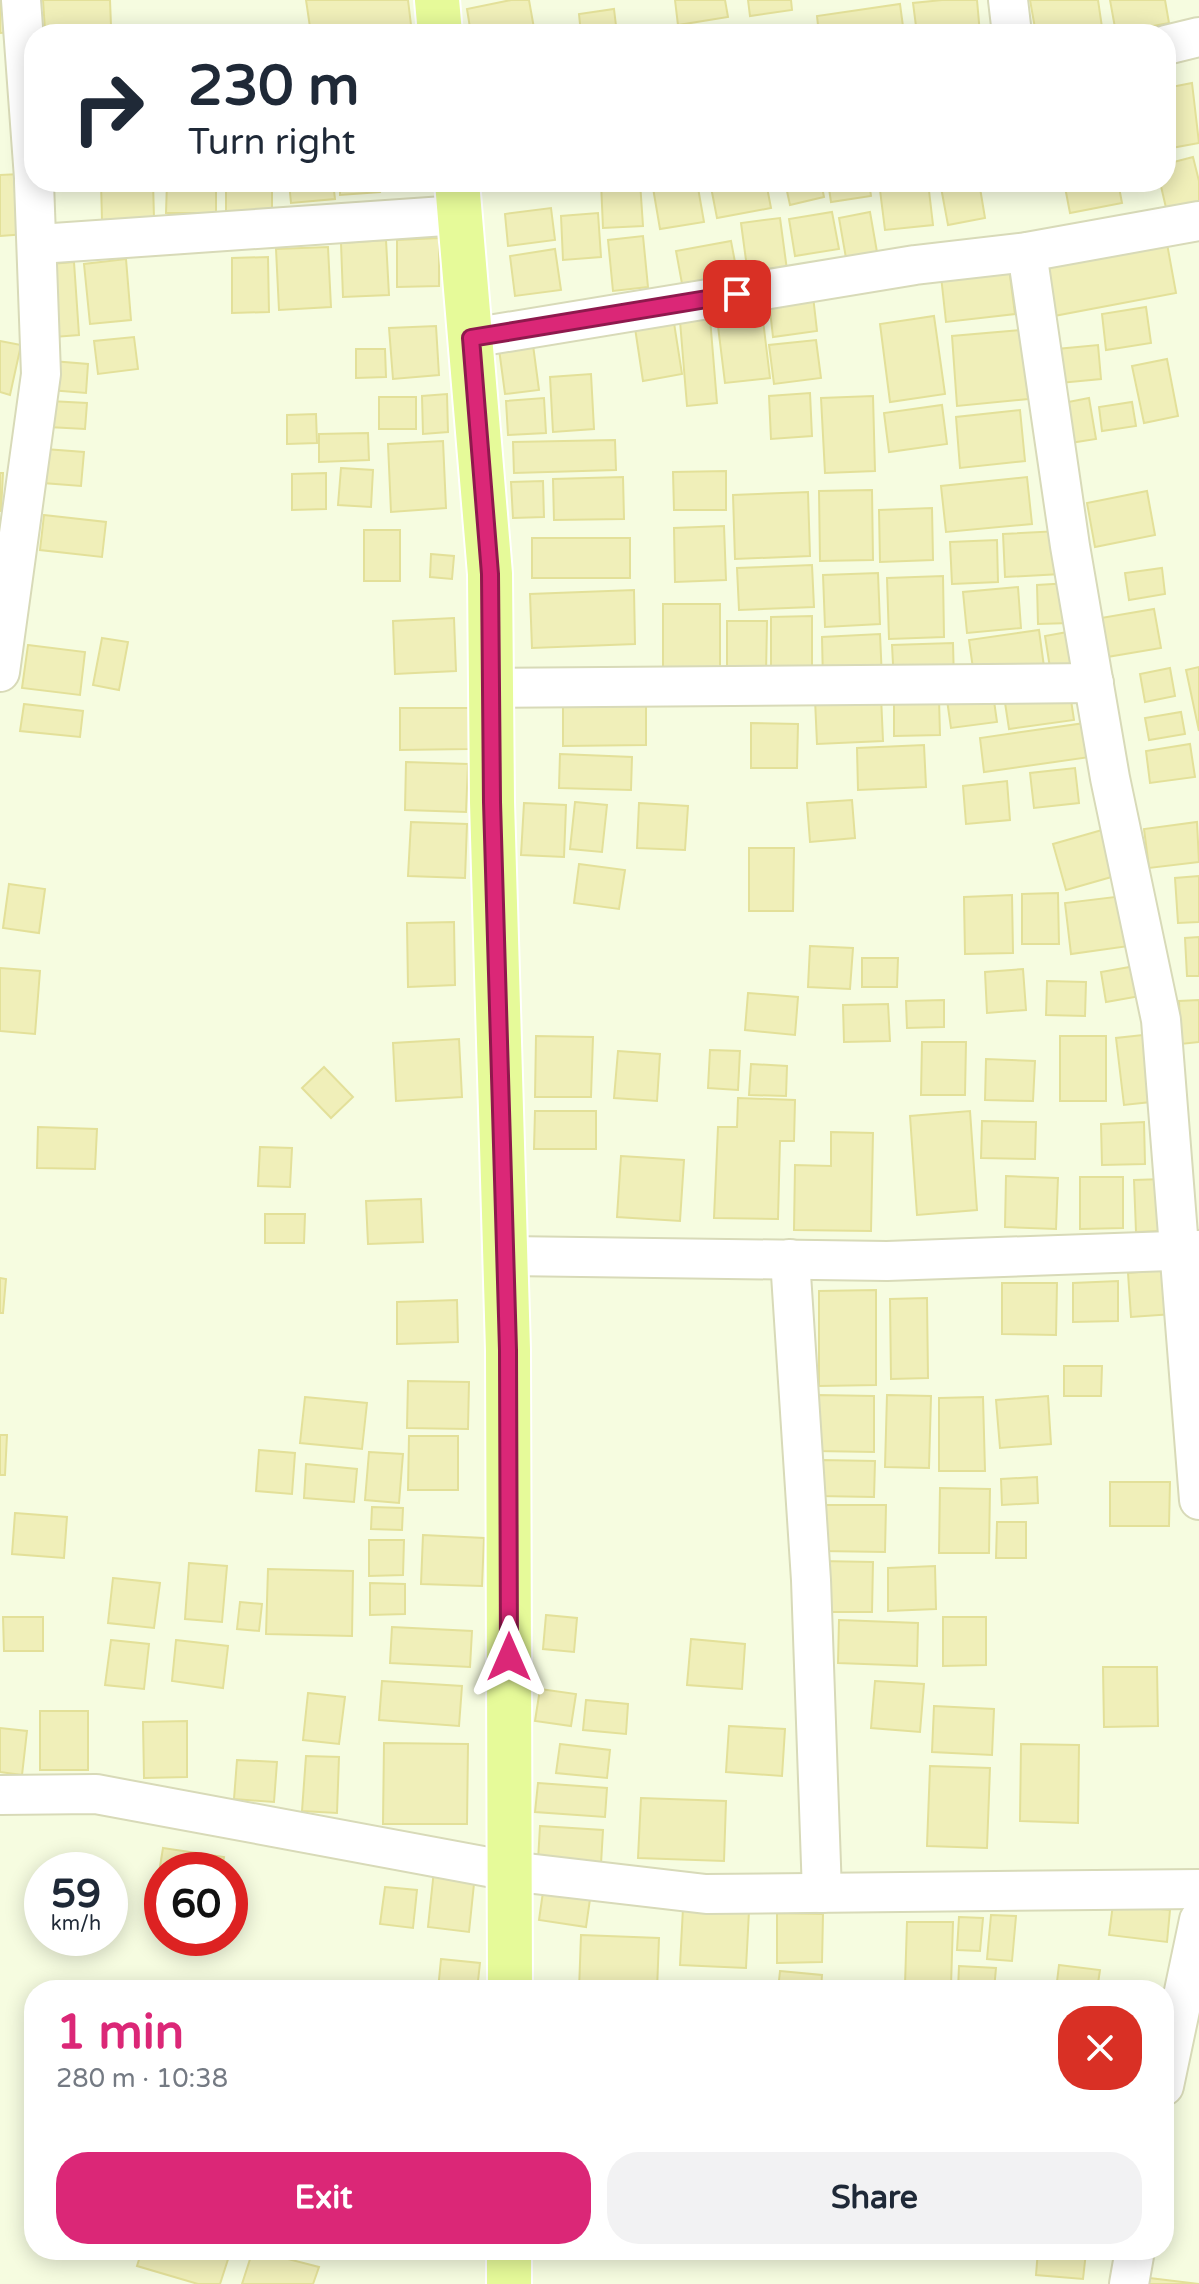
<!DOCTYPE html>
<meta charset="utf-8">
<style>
:root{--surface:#fff;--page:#f2f2f3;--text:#1f2937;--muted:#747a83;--accent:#db2777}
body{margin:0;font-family:"Varela Round",sans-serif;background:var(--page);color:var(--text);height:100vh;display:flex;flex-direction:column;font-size:30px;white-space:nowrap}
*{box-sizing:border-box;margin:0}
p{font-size:26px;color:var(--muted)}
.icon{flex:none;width:44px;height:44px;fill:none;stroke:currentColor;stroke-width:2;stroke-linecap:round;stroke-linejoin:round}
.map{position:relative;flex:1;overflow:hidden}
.details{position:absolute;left:24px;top:1980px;width:1150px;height:280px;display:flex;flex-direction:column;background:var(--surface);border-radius:32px;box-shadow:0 4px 20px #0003}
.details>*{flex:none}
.banner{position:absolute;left:24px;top:24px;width:1152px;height:168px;border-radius:32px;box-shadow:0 4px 20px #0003;background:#fff;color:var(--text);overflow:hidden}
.speed{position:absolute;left:24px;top:1852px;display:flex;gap:16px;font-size:40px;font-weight:700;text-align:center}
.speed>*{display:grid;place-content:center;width:104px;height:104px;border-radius:50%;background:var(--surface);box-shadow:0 4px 20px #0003;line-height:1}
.speed small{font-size:20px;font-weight:400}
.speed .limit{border:12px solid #d22;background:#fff;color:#111}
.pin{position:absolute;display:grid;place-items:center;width:68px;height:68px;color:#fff;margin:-34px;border-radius:16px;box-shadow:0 4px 12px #0006}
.me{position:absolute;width:88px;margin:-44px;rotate:0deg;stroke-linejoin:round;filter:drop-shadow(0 0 6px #0008)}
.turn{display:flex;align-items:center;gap:28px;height:168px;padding:0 32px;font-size:36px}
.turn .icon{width:104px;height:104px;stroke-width:2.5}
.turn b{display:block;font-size:56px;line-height:68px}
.round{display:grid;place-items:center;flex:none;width:84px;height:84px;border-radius:32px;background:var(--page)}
.summary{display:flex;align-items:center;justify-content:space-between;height:136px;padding:0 32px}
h1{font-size:48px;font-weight:700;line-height:60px;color:var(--accent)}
.cta{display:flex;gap:16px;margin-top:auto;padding:16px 32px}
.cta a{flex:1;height:92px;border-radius:32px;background:var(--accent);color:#fff;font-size:32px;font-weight:700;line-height:92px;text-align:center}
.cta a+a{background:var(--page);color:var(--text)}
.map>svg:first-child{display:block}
.building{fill:#f0efb9;stroke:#e3e099;stroke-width:2}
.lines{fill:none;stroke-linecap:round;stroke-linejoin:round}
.minor-casing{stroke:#d8dab8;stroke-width:42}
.major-casing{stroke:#fff;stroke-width:48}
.minor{stroke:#fff;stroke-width:38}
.major{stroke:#e6fa99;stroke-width:44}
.route-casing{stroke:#8e194d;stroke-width:20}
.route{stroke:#db2777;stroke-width:14}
</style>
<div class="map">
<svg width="1199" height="2284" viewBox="0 0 1199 2284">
<rect width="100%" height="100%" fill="#f6fce0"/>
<g class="building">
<polygon points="0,0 8,0 11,32 0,33"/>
<polygon points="43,0 110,0 111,26 45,30"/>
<polygon points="306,0 408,0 411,25 311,34"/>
<polygon points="511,0 529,0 535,34 471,34 467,9"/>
<polygon points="675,0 725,0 728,17 678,25"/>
<polygon points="748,0 791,0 792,10 750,16"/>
<polygon points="942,0 977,0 980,34 917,34 913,3"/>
<polygon points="1030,0 1098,0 1103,34 1036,34"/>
<polygon points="1110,0 1165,0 1169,23 1116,33"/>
<polygon points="900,4 904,34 819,34 817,16"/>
<polygon points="614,9 617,34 581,34 579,14"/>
<polygon points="804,27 805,34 755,34 755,32"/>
<polygon points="1192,83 1199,143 1166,149 1166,88"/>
<polygon points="1193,157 1199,181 1199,204 1167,212 1160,182 1166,182 1166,164"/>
<polygon points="20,174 26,234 0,236 0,175"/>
<polygon points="101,182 153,182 154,218 102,220"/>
<polygon points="167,182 216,182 216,213 166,213"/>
<polygon points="226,182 272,182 272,211 226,213"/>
<polygon points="289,182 333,182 335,199 291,203"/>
<polygon points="340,182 379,182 380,192 340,195"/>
<polygon points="601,182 640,182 643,226 603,228"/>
<polygon points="652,182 697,182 704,222 660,229"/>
<polygon points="710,182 766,182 771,208 717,218"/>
<polygon points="785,182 821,182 824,197 790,205"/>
<polygon points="828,182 869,182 871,196 831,202"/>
<polygon points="879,182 928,182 933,225 885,230"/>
<polygon points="940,182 979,182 985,218 948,225"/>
<polygon points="1064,182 1118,182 1122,203 1070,213"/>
<polygon points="551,208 555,240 508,246 505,214"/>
<polygon points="832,212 839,249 795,256 789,219"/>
<polygon points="870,212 877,252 846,258 839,218"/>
<polygon points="598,213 601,257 563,260 561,216"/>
<polygon points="780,218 787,270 748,275 741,223"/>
<polygon points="643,236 648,287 613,291 608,240"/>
<polygon points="439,238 439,286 397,287 397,240"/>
<polygon points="1166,238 1176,293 1054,316 1043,262"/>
<polygon points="386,240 389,295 343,297 341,243"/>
<polygon points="731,241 738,278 683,289 676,251"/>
<polygon points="328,247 331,307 279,310 276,249"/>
<polygon points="555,249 561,290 515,296 510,256"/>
<polygon points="268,257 269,312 232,313 232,258"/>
<polygon points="126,259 131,320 90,324 84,264"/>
<polygon points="74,262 79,335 54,337 50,264"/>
<polygon points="1009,268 1015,314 946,322 941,276"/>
<polygon points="813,296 817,331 773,337 769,301"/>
<polygon points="1146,307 1151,343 1106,350 1102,314"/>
<polygon points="762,312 770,378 725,383 717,318"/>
<polygon points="934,316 945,394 890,402 880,324"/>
<polygon points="710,318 717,403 687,406 680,321"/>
<polygon points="674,323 682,374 643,381 635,328"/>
<polygon points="436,326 439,375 393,379 389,328"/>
<polygon points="1022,330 1028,399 957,406 952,336"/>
<polygon points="134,337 138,369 98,374 94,341"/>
<polygon points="816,340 821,378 774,384 769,345"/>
<polygon points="0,341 21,345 10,395 0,392"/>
<polygon points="533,345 539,390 505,394 499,349"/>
<polygon points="1098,345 1101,379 1060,383 1057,349"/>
<polygon points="356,349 385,349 386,377 356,378"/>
<polygon points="1167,359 1178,416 1144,423 1132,366"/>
<polygon points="52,361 88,364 86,393 50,390"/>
<polygon points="591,374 594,429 553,432 550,377"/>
<polygon points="810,393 812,436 771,439 769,396"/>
<polygon points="447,394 448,432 423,434 422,396"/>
<polygon points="873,396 875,471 825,473 821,398"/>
<rect x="379" y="397" width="37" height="32"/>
<polygon points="544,398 546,433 508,435 506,401"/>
<polygon points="1089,398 1096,439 1070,443 1063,403"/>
<polygon points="49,401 87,403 85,429 48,427"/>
<polygon points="1132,402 1136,426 1102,431 1099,407"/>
<polygon points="942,405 947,444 889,452 884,413"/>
<polygon points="1020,410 1025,461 960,468 956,417"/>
<polygon points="316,414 317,443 287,444 287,415"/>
<polygon points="368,433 369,460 319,462 319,434"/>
<polygon points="615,440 616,470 514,473 513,442"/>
<polygon points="443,441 446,508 391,512 388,444"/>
<polygon points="45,449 84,452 81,486 43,483"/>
<polygon points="341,468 373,470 371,507 338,505"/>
<polygon points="726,471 726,510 674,510 673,472"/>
<polygon points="0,473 3,473 1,511 0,511"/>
<polygon points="326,473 326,509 292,510 292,474"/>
<polygon points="623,477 624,519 554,520 553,479"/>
<polygon points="1027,477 1032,524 946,532 941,486"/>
<polygon points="543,481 544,517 513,518 511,482"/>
<polygon points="872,490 873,560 820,561 819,491"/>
<polygon points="1147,491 1155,535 1095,547 1087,503"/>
<polygon points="808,492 810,556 735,559 733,495"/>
<polygon points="932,508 933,560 880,562 879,510"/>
<polygon points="44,515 106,522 102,557 40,550"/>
<polygon points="724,526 726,580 675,582 674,528"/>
<rect x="364" y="530" width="36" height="51"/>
<polygon points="1059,531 1061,574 1005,577 1003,534"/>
<rect x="532" y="538" width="98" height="40"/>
<polygon points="997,540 998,582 952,584 950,542"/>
<polygon points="431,554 454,556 452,579 430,577"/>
<polygon points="812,565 814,607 739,610 737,568"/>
<polygon points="1162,568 1165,594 1129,600 1125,573"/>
<polygon points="878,573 880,624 825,627 823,575"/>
<polygon points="943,576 944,637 889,639 887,578"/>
<polygon points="1069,583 1070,623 1038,624 1037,585"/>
<polygon points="1018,587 1021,628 967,633 963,592"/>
<polygon points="634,590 635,644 532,648 530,594"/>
<rect x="663" y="604" width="57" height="71"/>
<polygon points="1154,609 1161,648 1107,657 1101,618"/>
<polygon points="812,616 812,671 771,672 771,617"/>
<polygon points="454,618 456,671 395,674 393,621"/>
<polygon points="727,621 767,621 766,674 727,674"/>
<polygon points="1039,630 1045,674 975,683 969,640"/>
<polygon points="1073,631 1079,669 1051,674 1045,636"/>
<polygon points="880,634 882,679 823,682 822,637"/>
<polygon points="102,638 128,642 119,690 93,685"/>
<polygon points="953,643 954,681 894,683 892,645"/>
<polygon points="28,645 85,652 80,695 22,688"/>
<polygon points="1199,667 1199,731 1186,670"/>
<polygon points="1170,668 1175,696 1145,702 1140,674"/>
<polygon points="1069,687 1074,720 1009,729 1004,696"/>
<polygon points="646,690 646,745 563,746 563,691"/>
<polygon points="993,694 997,722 951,728 947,700"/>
<polygon points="881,696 883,741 817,744 815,699"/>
<polygon points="939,699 940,735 894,736 894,700"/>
<polygon points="24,704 83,711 80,737 20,731"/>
<polygon points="400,708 469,708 469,749 400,750"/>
<polygon points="1181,712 1185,734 1149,740 1145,718"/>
<polygon points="751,723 798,724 797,768 751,768"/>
<polygon points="1085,723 1090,757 984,772 980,738"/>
<polygon points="1190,744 1195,777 1150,783 1146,751"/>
<polygon points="924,745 926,787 858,790 857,748"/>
<polygon points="560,754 632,757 631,790 559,788"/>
<polygon points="406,762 468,764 466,812 405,810"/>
<polygon points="1075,768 1079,803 1034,808 1030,773"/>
<polygon points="1007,781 1010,820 966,824 963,786"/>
<polygon points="852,800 855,838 810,842 807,803"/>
<polygon points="575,802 607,805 602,852 570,849"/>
<polygon points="524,803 566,805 564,857 521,855"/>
<polygon points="639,803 688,806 685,850 637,848"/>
<polygon points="411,822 467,824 465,878 408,876"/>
<polygon points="1197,822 1199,862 1149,868 1144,829"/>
<polygon points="1102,830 1115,876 1066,890 1053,844"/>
<polygon points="749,848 794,848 793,911 749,911"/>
<polygon points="579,864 625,870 619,909 574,903"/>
<polygon points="1199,876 1199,922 1178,923 1175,878"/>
<polygon points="9,884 45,889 39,933 3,928"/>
<polygon points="1058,893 1059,944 1022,944 1022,894"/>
<polygon points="1012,895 1013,953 965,954 964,897"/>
<polygon points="1123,896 1129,946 1071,954 1065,903"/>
<polygon points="454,922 455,985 408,987 407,923"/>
<polygon points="1199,937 1199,976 1187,976 1185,938"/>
<polygon points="810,946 853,948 850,989 808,987"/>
<polygon points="862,958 898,958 897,987 862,987"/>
<polygon points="1141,965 1146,995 1106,1002 1101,972"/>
<polygon points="0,968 40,971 35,1034 0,1031"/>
<polygon points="1023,969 1026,1010 987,1013 985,972"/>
<polygon points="1047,981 1086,982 1085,1016 1046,1015"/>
<polygon points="748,993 798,997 795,1035 745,1030"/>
<polygon points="944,1000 944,1027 907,1028 906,1001"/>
<polygon points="1199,1000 1199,1042 1181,1044 1179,1001"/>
<polygon points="888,1004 890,1041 844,1042 843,1005"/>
<polygon points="1152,1034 1160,1101 1124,1105 1116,1038"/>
<polygon points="536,1036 593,1037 591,1097 535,1097"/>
<rect x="1060" y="1036" width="46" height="65"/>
<polygon points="459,1039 462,1097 396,1101 393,1043"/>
<polygon points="922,1042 966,1042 965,1095 921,1095"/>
<polygon points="710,1050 740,1051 738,1090 708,1088"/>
<polygon points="618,1051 660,1054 657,1101 614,1098"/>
<polygon points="986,1059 1035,1061 1033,1101 985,1100"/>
<polygon points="751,1064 787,1066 786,1096 749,1095"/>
<polygon points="324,1067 353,1097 331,1118 302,1088"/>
<polygon points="738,1098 795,1100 794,1141 780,1141 778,1219 714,1218 718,1127 737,1127"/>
<polygon points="535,1111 596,1111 596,1149 534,1149"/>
<polygon points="970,1111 977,1210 917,1215 910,1116"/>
<polygon points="982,1121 1036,1122 1035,1159 981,1158"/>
<polygon points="1144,1122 1145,1164 1102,1165 1101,1124"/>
<polygon points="38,1127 97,1129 95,1169 37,1168"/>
<polygon points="831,1132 873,1133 871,1231 794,1230 795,1165 831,1166"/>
<polygon points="260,1147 292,1148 290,1187 258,1186"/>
<polygon points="621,1156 684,1160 680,1221 617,1217"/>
<polygon points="1006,1176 1058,1178 1056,1229 1005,1227"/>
<polygon points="1080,1177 1123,1177 1123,1228 1080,1229"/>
<polygon points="1163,1179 1165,1231 1136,1232 1134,1180"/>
<polygon points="421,1199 423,1242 368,1244 366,1201"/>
<polygon points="265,1214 305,1214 304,1243 265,1243"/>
<polygon points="1170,1269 1173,1314 1131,1317 1128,1273"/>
<polygon points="0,1278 6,1279 3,1313 0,1313"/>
<polygon points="1118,1281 1118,1321 1073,1322 1073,1283"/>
<polygon points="1002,1283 1057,1283 1056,1335 1002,1334"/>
<polygon points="876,1290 876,1385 819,1386 819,1291"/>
<polygon points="927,1298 928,1378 891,1379 890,1299"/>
<polygon points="457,1300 458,1342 397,1344 397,1302"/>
<polygon points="1064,1366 1102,1366 1101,1396 1064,1396"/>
<polygon points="408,1381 469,1382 468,1429 407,1428"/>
<polygon points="818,1395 874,1396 874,1452 816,1451"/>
<polygon points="887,1395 931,1396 929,1468 885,1467"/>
<polygon points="1048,1396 1051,1444 1000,1448 996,1400"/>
<polygon points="305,1397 367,1403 362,1449 300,1443"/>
<polygon points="983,1397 985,1471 939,1471 939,1398"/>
<polygon points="0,1435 7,1435 5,1475 0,1475"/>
<polygon points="409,1436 458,1436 458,1490 408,1490"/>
<polygon points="259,1450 295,1453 292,1494 256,1491"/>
<polygon points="369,1452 403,1454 399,1503 365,1500"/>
<polygon points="820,1460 875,1461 874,1497 819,1496"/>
<polygon points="306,1464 357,1469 354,1502 304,1498"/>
<polygon points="1037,1477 1038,1503 1002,1505 1001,1479"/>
<polygon points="1110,1482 1170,1482 1169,1526 1110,1526"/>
<polygon points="940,1488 990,1489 989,1553 939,1553"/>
<polygon points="821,1505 886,1505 885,1552 821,1551"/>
<polygon points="372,1507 403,1508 402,1530 371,1529"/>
<polygon points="15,1513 67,1517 64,1558 12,1554"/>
<polygon points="997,1522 1026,1522 1026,1558 996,1558"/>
<polygon points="423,1535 484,1538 482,1586 421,1584"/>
<polygon points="369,1540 404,1540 403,1575 369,1576"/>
<polygon points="819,1561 873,1562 872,1612 818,1612"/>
<polygon points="189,1563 227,1566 222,1622 185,1619"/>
<polygon points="935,1566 936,1609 888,1611 888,1568"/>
<polygon points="268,1569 353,1571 352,1636 266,1634"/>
<polygon points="113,1578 160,1583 154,1628 108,1623"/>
<polygon points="370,1583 405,1584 405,1614 370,1615"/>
<polygon points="240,1602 262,1604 259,1631 237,1629"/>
<polygon points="546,1615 577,1618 574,1652 543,1649"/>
<polygon points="3,1617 43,1617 43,1651 4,1651"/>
<polygon points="943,1617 986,1617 986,1665 943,1666"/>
<polygon points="839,1620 918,1623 917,1666 838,1663"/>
<polygon points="392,1627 472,1631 470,1667 390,1663"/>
<polygon points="691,1639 745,1644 742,1689 687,1685"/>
<polygon points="111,1640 149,1644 144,1689 105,1685"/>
<polygon points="176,1640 228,1646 223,1688 172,1681"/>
<polygon points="1103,1667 1157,1667 1158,1726 1104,1727"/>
<polygon points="382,1681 462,1686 459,1726 379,1720"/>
<polygon points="875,1681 924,1684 920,1732 871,1728"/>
<polygon points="540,1689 576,1694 571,1726 535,1721"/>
<polygon points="308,1693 345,1697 339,1744 303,1740"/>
<polygon points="586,1700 628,1704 626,1734 583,1730"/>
<polygon points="934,1706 994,1709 992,1755 932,1752"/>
<rect x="40" y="1711" width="48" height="59"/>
<polygon points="187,1721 187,1777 144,1778 143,1722"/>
<polygon points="729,1726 785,1729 782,1776 726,1772"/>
<polygon points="0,1728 27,1731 22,1775 0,1772"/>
<polygon points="384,1743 468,1744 467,1824 383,1824"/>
<polygon points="560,1744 610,1750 607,1778 556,1773"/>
<polygon points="1021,1744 1079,1745 1078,1823 1020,1821"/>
<polygon points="306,1756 339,1757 337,1813 302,1811"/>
<polygon points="237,1760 277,1762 274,1802 234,1799"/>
<polygon points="930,1766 990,1768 987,1848 927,1846"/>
<polygon points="538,1783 607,1788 605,1817 535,1812"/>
<polygon points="641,1798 726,1801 724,1861 638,1858"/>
<polygon points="540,1826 603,1830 601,1864 538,1861"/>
<polygon points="163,1848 224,1857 222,1870 162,1870 162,1911 153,1910"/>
<polygon points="434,1870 475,1874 469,1932 428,1927"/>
<polygon points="385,1887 417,1890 413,1928 380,1924"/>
<polygon points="543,1892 590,1899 586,1927 539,1920"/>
<polygon points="1113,1904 1170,1910 1167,1942 1109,1935"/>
<polygon points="683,1908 749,1911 746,1968 680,1965"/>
<polygon points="777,1913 823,1914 822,1962 777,1963"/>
<polygon points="991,1915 1016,1916 1012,1961 987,1959"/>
<polygon points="959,1917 983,1918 980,1951 957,1950"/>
<polygon points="907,1922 953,1922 951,1986 905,1985"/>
<polygon points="581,1935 659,1938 657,1990 579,1990"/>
<polygon points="441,1959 480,1963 477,1990 438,1990"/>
<polygon points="1059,1965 1100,1970 1097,1990 1056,1990"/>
<polygon points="959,1966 996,1968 994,1990 958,1990"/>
<polygon points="780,1971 822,1975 821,1990 778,1990"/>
<polygon points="142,2250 231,2250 220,2284 198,2284 137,2266"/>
<polygon points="253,2250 319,2267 313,2284 242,2284"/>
<polygon points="545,2250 611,2250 611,2256 545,2255"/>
<polygon points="1038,2250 1086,2252 1083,2279 1036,2275"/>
<polygon points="1133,2276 1199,2284 1132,2284"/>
</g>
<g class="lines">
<g class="minor-casing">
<g id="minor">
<polyline points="21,0 34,178"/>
<polyline points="1008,0 1012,34"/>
<polyline points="1166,45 1199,37"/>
<polyline points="39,244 459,215"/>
<polyline points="1027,252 1070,546 1110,778 1161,1020 1199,1500"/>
<polyline points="471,338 915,265 1027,252 1199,221"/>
<polyline points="0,672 41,374 34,182"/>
<polyline points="491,688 1094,683"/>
<polyline points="505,1256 887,1261 1199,1250"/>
<polyline points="790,1259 811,1580 822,1893"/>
<polyline points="0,1795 96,1794 510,1871 706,1894 1199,1889"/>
<polyline points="1164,2086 1199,1920"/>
<polyline points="1129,2284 1135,2250"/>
</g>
</g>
<g class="major-casing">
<g id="major">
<polyline points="437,0 440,34"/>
<polyline points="457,182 490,574 492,802 508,1350 510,1990"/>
<polyline points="509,2284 509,2250"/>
</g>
</g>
<use href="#minor" class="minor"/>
<use href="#major" class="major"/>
</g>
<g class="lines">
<g class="route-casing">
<polyline id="route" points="509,1657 508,1350 492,802 490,574 471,338 737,294"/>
</g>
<use href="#route" class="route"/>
</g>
</svg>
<div class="speed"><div>59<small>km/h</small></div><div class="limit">60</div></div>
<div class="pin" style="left:737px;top:294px;background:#d93025"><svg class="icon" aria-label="arrive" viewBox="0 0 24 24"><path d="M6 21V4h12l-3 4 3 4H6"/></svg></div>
<svg class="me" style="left:509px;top:1657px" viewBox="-20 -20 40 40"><path d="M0-17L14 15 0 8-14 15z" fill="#db2777" stroke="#fff" stroke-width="4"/></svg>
<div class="banner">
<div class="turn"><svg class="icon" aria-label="right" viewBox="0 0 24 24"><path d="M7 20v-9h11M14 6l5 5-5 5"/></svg><div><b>230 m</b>Turn right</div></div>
</div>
<section class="details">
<div class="summary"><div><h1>1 min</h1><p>280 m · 10:38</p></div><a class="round" style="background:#d93025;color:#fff"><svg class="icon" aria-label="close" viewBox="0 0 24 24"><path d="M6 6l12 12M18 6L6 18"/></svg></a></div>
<div class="cta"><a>Exit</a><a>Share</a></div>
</section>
</div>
